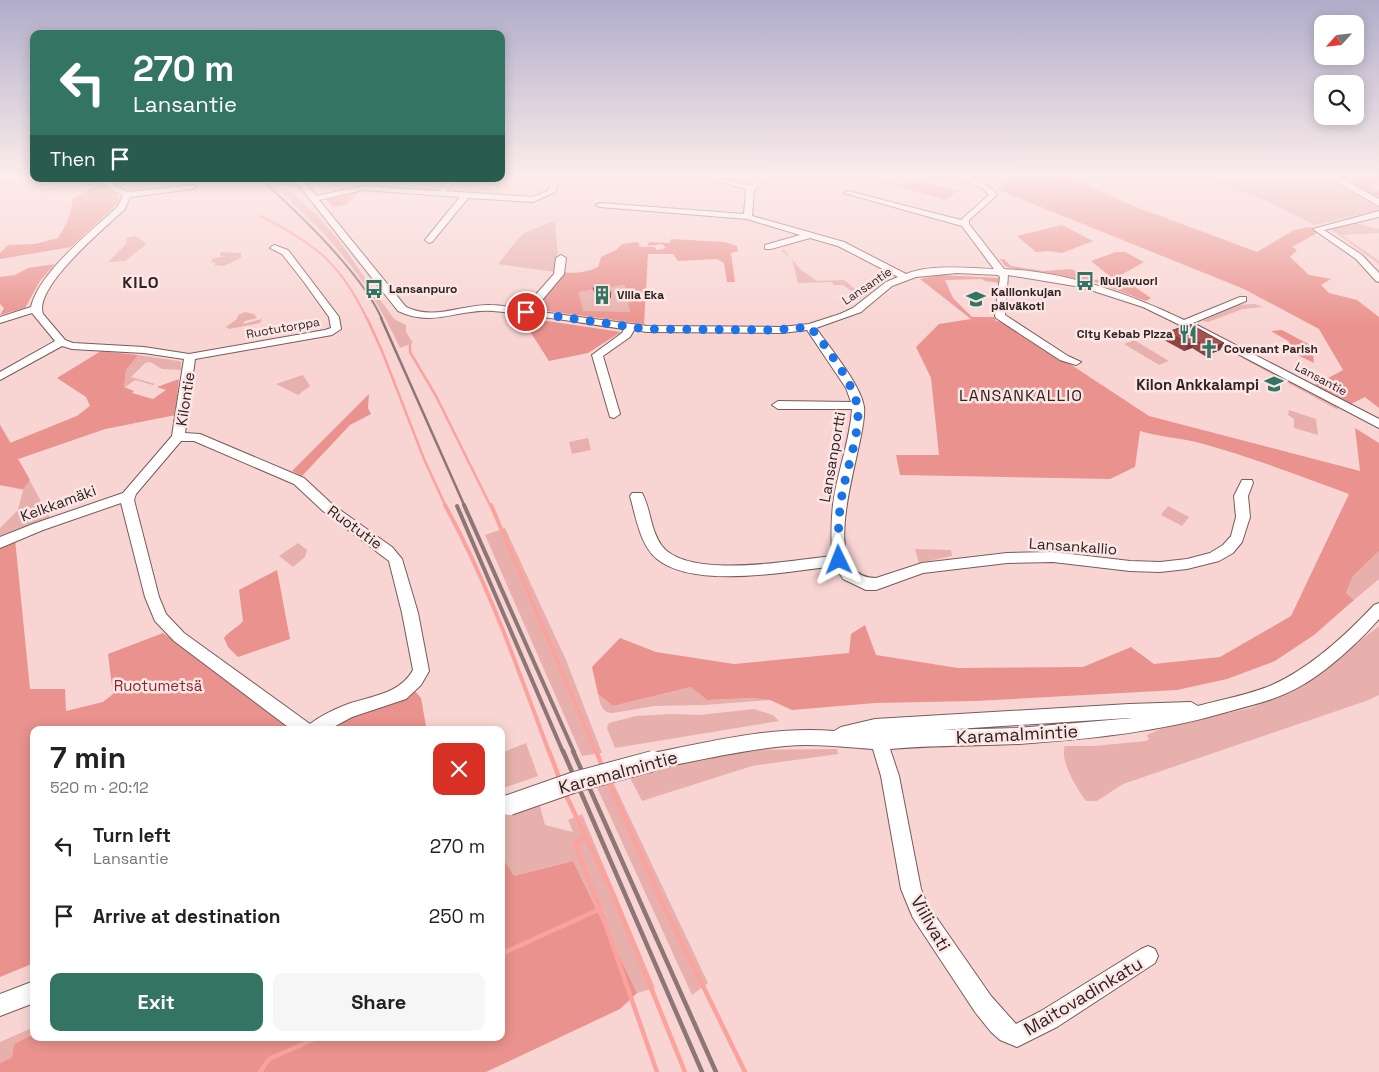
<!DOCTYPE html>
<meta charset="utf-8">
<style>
:root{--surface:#fff;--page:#f6f6f6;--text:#222;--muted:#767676;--accent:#347463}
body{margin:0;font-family:"Space Grotesk",sans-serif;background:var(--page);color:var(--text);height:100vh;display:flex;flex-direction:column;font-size:19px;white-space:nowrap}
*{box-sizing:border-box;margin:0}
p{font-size:16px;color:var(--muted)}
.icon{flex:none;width:28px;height:28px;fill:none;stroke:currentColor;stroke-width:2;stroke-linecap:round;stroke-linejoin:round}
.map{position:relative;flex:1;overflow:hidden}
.details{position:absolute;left:30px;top:726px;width:475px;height:315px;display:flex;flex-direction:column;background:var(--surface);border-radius:10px;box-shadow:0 2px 12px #0003}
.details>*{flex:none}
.top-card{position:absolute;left:30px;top:30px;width:475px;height:152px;border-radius:10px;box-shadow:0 2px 12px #0003;background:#347463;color:#fff;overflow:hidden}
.needle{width:32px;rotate:243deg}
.controls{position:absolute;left:1314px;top:15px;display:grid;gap:10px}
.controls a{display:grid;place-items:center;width:50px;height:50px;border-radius:10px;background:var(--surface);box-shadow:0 2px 12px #0003;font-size:25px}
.pin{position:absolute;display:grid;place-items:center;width:42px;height:42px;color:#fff;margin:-21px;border:2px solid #fff;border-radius:50%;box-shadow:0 1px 5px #0007}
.me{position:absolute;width:55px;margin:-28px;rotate:358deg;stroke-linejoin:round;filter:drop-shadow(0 0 4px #0008)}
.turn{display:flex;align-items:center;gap:18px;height:105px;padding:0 20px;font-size:22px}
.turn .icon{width:65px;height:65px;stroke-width:2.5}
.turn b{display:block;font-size:35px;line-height:42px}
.then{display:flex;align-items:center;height:48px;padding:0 20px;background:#0003;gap:10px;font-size:19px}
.round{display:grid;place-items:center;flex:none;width:52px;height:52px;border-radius:10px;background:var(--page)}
.overview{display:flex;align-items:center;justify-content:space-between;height:85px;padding:0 20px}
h1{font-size:30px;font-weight:800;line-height:38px}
.button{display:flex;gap:10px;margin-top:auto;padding:10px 20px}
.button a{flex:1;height:58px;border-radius:10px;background:var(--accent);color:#fff;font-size:20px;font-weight:800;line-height:58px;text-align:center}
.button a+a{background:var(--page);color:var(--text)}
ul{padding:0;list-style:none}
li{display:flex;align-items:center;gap:15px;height:70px;padding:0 20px}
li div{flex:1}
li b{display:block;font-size:19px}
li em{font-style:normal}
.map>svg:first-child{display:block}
.green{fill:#e7b0ac}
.forest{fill:#ea928d;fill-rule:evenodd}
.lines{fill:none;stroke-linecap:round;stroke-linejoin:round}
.stream-far3{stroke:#fca29d;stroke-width:2}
.stream-far2{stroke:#fca29d;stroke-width:2.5}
.stream-far1{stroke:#fca29d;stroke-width:4}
.stream{stroke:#fca29d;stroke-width:4.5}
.minor-casing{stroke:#795b59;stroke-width:2}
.major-casing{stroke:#795b59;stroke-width:2}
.minor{fill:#fff;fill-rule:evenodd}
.major{fill:#fff;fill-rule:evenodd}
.rail-far3{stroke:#8d7675;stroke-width:2}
.rail-far2{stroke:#8d7675;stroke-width:2.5}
.rail-far1{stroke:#8d7675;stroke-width:4}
.rail{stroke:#8d7675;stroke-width:4.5}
.minor-bridge-casing{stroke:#795b59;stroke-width:22;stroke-linecap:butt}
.minor-bridge{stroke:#fff;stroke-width:20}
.wall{fill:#8c4744}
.shaded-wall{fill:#723937}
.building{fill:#a3524f;stroke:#723937}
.route{stroke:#1a73e8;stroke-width:9;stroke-dasharray:0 16.2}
.labels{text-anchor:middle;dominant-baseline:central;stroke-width:5;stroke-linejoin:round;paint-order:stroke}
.far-poi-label{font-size:12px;font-weight:bold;fill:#2f2322;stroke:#fce6e5;text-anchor:start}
.far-street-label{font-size:12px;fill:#2f2322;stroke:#fce6e5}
.poi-label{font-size:15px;font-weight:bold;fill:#2f2322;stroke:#fce6e5;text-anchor:end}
.street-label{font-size:15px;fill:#2f2322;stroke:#fce6e5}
.park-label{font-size:15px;fill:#8d262a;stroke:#fce6e5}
.far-district-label{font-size:16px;font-weight:bold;letter-spacing:1px;fill:#2f2322;stroke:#fce6e5}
.neighbourhood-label{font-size:16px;letter-spacing:1px;fill:#2f2322;stroke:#fce6e5}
.near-street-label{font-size:18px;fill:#2f2322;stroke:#fce6e5}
</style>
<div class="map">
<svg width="1379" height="1072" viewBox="0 0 1379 1072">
<rect width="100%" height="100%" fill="#f8d5d3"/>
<g class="green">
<path d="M1189,176C1196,176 1205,175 1213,176C1234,178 1255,190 1274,176H1328L1371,201L1370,202L1379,207V210L1315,225L1262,199Z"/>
<path d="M286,191L291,192L318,216L340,242L394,319L406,325V332L413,343L400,348C371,284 333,239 282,193Z"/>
<polygon points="553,221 555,221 558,259 556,272 498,264 522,234"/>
<polygon points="1351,222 1379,229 1379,233 1342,235 1379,261 1379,264 1329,228"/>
<polygon points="136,236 146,243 144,246 125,261 108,262 126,244 127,238"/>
<polygon points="780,250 784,250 800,269 817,281 844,280 861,294 867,294 859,300 856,299 860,297 843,285 834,285 832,282 798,283 792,259"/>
<polygon points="221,252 241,253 241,258 224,266 214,265 216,263 211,262 213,258 227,256 220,256"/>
<polygon points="626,285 630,312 583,312 579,292"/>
<polygon points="1255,304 1263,307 1243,309 1208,322 1202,321 1237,305"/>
<polygon points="245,312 254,314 257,318 245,321 243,324 262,319 260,323 229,329 226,327 237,319 238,315"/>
<polygon points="1134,340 1169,361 1159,365 1124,344"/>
<polygon points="138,355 179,361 181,362 181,370 162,369 150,362 145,363 131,377 155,384 153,385 135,380 124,388 126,370"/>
<polygon points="1242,358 1260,365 1337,406 1338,410"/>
<polygon points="303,375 310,386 298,395 276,384"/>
<polygon points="90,406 175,415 105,429 18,459 50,518 0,539 0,528 18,510 23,490 0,485 0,425 11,443 77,416"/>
<polygon points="1289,410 1316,419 1318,435 1294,428 1294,419 1288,415"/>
<polygon points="588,438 591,450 572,454 569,442"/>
<polygon points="1168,506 1189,517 1182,526 1161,515"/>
<polygon points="505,528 566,660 602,753 582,756 485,535"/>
<polygon points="298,543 307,550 305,557 293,567 279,556"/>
<polygon points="915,549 951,550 952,556 919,563"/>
<polygon points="1379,551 1379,579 1354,600 1346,593 1353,576"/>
<path d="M1379,626V695L1366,701L1123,784L1097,801H1086C1077,789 1059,760 1065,746H1094L1146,741L1149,739L1147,735L1170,725L1251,708L1301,686Z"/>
<path d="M691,687L707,700L751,698L770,700L704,705L654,706L613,713C602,713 600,704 598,694L613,706Z"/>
<polygon points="754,709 773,715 779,721 615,748 607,728 609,723 636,716 671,714 700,715"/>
<polygon points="526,743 538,776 501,789 501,753"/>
<polygon points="837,749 838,754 752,766 642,801 627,772 738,750"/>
<polygon points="612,780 708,983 692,995 594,781"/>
<polygon points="538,799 545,825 573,832 568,820 582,814 655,988 637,993 573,861 514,876 501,855 501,814"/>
<polygon points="34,1027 34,1034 14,1044 12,1057 0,1063 0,1042"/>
</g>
<g class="forest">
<polygon points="863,176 872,176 903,185 912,179 957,191 945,200"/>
<polygon points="1012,176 1066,176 1136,207 1257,252 1294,230 1310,227 1319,232 1292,247 1297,250 1290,257 1309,275 1331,279 1321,285 1329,293 1357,300 1379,317 1379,408 1365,397 1351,404 1315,385 1343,370 1319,329 1244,289 996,189"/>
<polygon points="1369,176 1379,176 1379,183 1368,186 1379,191 1379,198 1349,181"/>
<path d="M100,184L116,194L120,201L71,247L0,259V253L8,245L35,244L58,238C69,221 70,216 73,198Z"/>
<polygon points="358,191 359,192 347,204 333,207 326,199"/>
<polygon points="1062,225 1093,241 1062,253 1049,251 1036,252 1017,236"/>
<path d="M671,239L725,242L737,246L738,251L731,253L735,282H727L724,263L717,259L678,261L673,254H648L644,324L524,308L556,272C570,273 585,274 598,267L601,257L616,250L622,244L638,242L640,247H654L657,250L666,248L662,244L647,246L649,242L670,243ZM625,285L630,312L583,311L579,292Z"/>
<polygon points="1116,252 1125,252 1144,262 1119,276 1151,298 1146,301 1095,282 1010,268 1005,266 1000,259 1004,259 1011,266 1043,271 1071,269 1094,280 1112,278 1091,261"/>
<polygon points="55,264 40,281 25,308 0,315 4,308 0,304 0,277 15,275 28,268"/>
<path d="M940,275L1001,278L1000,283L985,281L982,279L945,280L953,298L972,317H994L996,321L1006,322L1149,416L1360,471L1355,428L1379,443V551L1353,576L1346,593L1354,600L1314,635L1275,661L1227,679L1177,690L975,701L875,703L792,710L770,700L751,698L707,700L691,687L613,706L598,694L592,667L620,638L656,652L734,664L849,653L851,634L865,625L876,655L958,668L1083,667L1131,647L1154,664L1220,657L1291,616L1349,494C1300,476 1251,457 1200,443C1180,438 1160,437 1140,431L1135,467L1110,479L900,475L896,455H939L931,378L916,347L939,324L971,319L920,279Z"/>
<polygon points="513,316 621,332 588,353 549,361 524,322"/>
<polygon points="1282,330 1312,346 1314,363 1279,346 1290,342 1271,331"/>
<polygon points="101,351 138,355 126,370 124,387 134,391 132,393 153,399 166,390 157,387 179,379 175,415 105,429 18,459 30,480 23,489 0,485 0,425 10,443 77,416 90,406 86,397 57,378"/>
<polygon points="369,394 368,408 371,414 350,425 302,476 292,471"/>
<polygon points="15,539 30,689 65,689 66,711 103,702 113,694 108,654 163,633 293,730 34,730 34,963 0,977 0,546"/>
<path d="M277,570L290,639L238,657L228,647L224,638C229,631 237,628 243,621L239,590Z"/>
<polygon points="414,690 421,698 426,726 416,730 333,730 330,725"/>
<polygon points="501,855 514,876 573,861 637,993 620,1009 486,1072 0,1072 0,1063 12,1057 14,1044 34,1034 34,1038 501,1038"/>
</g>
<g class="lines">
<g class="stream-far3">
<polyline points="1216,176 1245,183"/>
<polyline points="1001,190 1007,183 1017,177"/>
<path d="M261,216C316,245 340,262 367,319"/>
</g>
<g class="stream-far2">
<polyline points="367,318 382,351 424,459 446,507"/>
<polyline points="410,345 410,352 436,396 491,507"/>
</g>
<g class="stream-far1">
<path d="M445,505C488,583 518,669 549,752"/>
<polyline points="491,505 596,752"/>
</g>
<g class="stream">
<polyline points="549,751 560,780"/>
<polyline points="596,751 603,768"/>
<polyline points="608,780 662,902 745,1072"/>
<polyline points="565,793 613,894 685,1072"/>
<polyline points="585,837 575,844 600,909 657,1072"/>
<polyline points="501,954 600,909"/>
<polyline points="260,1072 269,1059 317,1038"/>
</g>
<g class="minor-casing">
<g id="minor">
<polygon points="11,176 20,176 12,182 6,182 6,178"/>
<path d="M553,176H561L555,192L533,202L468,198L432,242L429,243L425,240L460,197L363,190L319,200L406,307C434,321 462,304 491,305C502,305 513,308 523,309L554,274L556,258L561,255L566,258L564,274L533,311L647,326L782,327L809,324L840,314L853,308L886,282L898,277L838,246L810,238L771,249H765V245L800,235L747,219L600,207L596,205L600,203L744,214L746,189L699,176H711L749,185L764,176H773L754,189L752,216L844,242L906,274C931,264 968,268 994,269L962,226L844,193L848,191L961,220L989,195L985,190L955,176C970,175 988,182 997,195L969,220V224L1004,269C1067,272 1128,293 1184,320L1240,297H1246V301L1193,323L1379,419V428L1219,344L1143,307L1081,287L1008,275L1005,315L1068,356L1081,362L1076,365L1060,360L996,318L995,316L1000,277L998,275L957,273L916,277L892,286L861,312L816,328C829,347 861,385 864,407C868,442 810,578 876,578L922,563L1007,553L1053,552L1130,561L1160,562L1187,559L1210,553L1223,545L1231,536L1236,517L1234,496L1242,480H1252L1253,483L1248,496L1250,517L1242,542L1233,553L1219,561L1187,569L1160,572L1130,571L1053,562L1007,563L923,573L876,590H866L843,579L835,566C790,571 695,590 657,559C640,545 636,517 630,496L632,493H642C651,509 650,530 662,546C689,580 793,560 832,556C831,536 831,517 834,497C839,468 850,439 852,409H778L772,405L778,401L851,402L846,388L807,330L782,333L647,332L634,330L630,337L603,356L620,414L614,418L610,417L592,355L622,333L624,329C581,323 537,315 493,311C459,308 434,328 398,311L294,179H302L316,196L363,186L438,191L449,179H457L446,191L532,197L548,191Z"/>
<path d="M94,179H103L128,192L192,185L196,187L192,189L130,197L125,209C106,227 33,287 43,314L65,340L73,343L144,347L189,354L325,330L331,328L329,317L304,282L282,254L270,248L274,245L288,250L339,317L341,329L332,335L195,359L185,433L200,434L304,478L333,505L392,547L402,559L418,613L429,671L421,685L406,699L352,717L328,730H292L174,641L155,621L145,597L121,503L43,530L0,548V537L33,524L123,493L172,436L184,359L144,353L72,349L62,346L0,380V372L55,341L32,313L0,323V317L31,307C39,272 92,231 118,206L123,196ZM181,441H194L294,484L323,511L389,561L402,613L413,670C400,694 371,696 348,704C335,709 322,715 310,724L184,633L166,614L159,597L134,500L136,494Z"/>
<polygon points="1379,211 1379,217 1324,230 1362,255 1379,273 1379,282 1376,281 1356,259 1313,229"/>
<path d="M1379,603V619C1358,643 1326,672 1299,687C1276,700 1252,705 1227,712C1159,732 1090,739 1019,744C976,746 933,745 890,749L899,776L921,889L927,904L991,996L1016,1024L1041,1011L1141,949L1148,946L1155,949L1158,956L1155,963L1057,1027L1017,1047L1000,1040L991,1032L975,1012L913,918L901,889L881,776L873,749C844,747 814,743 785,746C741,750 697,761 653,769L647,767L644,761L647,755L653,753C713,741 773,726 834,731L841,727L875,719L1129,704L1191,702L1198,706C1222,699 1249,695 1272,685C1310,668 1346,635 1374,605ZM1129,718H1133L1018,728L941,730Z"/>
<polygon points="34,981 34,1003 0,1016 0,994"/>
</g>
</g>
<g class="major-casing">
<polygon id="major" points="1326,176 1338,176 1379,199 1379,206"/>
</g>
<use href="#minor" class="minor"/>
<use href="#major" class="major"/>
<path class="rail-far3" d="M261,179C300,215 360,271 382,319"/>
<polyline class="rail-far2" points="381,318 465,507"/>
<g class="rail-far1">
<polyline points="464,505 574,752"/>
<polyline points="457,506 563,752"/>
</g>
<g class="rail">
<polyline points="563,751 702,1072"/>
<polyline points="573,751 716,1072"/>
</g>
<g class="minor-bridge-casing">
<polyline id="minor-bridge" points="509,805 575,782 653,761"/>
</g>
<use href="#minor-bridge" class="minor-bridge"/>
</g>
<polygon class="wall" points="1168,332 1224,343 1220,350 1205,356 1192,348 1184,351 1164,340"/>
<g class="shaded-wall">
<polygon points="611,294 611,298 597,300 596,296"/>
<polygon points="1196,341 1192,348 1184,351 1188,344"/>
<polygon points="1224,343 1220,350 1205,356 1210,349"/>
</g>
<g class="building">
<polygon points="608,286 611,294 596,296 593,288"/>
<polygon points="1190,324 1224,343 1210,349 1196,341 1188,344 1168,332"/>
</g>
<linearGradient id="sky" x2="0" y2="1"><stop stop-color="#b0adca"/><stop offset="0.54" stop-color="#fceceb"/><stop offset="1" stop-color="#fceceb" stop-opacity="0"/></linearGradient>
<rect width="1379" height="326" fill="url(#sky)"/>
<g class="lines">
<path class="route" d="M526,312L646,329L774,330L810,327C825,345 853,382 857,405C862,427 846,471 842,495C838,517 838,538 839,560"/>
</g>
<defs>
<g id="bus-bare" transform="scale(1.5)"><path d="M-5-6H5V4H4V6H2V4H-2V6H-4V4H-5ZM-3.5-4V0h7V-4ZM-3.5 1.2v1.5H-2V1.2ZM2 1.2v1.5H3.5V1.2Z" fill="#347463" stroke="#fce6e5" stroke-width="2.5" paint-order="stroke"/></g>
<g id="building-bare" transform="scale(1.5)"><path d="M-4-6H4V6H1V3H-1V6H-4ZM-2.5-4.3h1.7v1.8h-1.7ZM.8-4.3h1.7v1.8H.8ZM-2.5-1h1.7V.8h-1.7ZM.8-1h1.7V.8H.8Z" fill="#347463" stroke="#fce6e5" stroke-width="2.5" paint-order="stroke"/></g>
<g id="school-bare" transform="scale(1.5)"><path d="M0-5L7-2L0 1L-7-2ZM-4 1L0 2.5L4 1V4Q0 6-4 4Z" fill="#347463" stroke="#fce6e5" stroke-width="2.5" paint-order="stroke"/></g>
<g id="restaurant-bare" transform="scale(1.5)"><path d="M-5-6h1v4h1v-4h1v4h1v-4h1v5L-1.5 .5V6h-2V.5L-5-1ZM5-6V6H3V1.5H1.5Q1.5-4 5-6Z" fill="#347463" stroke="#fce6e5" stroke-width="2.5" paint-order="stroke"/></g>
<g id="church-bare" transform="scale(1.5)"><path d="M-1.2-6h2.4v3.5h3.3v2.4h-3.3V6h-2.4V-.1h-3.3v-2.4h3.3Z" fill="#347463" stroke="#fce6e5" stroke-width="2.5" paint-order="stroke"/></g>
</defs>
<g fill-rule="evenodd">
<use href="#bus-bare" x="1085" y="281"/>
<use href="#bus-bare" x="374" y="289"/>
<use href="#building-bare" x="602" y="295"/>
<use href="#school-bare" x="976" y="299"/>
<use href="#restaurant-bare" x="1188" y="334"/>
<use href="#church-bare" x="1209" y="349"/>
<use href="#school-bare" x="1274" y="384"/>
</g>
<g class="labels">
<g class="far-poi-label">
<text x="1100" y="281">Nuijavuori</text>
<text x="389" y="289">Lansanpuro</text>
<text x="991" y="292">Kallionkujan<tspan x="991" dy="14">päiväkoti</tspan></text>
<text x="617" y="295">Villa Eka</text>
<text x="1173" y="334" text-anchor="end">City Kebab Pizza</text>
<text x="1224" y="349">Covenant Parish</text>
</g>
<g class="far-street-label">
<text transform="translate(867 286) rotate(-34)">Lansantie</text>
<text transform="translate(283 328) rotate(-10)">Ruotutorppa</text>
<text transform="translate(1321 379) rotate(28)">Lansantie</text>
</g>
<g class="poi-label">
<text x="1259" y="384">Kilon Ankkalampi</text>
</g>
<g class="street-label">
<text transform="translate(185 399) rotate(-81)">Kilontie</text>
<text transform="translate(832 457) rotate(-80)">Lansanportti</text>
<text transform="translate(58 503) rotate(-20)">Kelkkamäki</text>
<text transform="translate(355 527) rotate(36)">Ruotutie</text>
<text transform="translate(1073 546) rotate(4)">Lansankallio</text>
</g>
<g class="park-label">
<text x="158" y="685">Ruotumetsä</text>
</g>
<g class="far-district-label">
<text x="141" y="282">KILO</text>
</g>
<g class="neighbourhood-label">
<text x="1021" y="395">LANSANKALLIO</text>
</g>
<g class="near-street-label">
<text transform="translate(1017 734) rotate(-3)">Karamalmintie</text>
<text transform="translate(618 772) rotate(-15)">Karamalmintie</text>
<text transform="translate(931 923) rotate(60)">Viilivati</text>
<text transform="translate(1083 996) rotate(-31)">Maitovadinkatu</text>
</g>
</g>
</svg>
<div class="controls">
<a><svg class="needle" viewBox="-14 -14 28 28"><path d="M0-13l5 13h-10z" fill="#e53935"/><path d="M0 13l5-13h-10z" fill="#767676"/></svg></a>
<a><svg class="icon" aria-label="search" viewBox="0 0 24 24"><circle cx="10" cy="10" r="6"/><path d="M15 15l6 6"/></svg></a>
</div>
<div class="pin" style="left:526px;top:312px;background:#d93025"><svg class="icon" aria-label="arrive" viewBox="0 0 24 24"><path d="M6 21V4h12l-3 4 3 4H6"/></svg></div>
<svg class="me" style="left:839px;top:560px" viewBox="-20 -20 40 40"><path d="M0-17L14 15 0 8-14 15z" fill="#1a73e8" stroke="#fff" stroke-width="4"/></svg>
<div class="top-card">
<div class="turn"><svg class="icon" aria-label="left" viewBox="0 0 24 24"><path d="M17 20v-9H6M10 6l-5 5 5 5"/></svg><div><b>270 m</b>Lansantie</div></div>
<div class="then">Then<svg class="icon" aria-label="arrive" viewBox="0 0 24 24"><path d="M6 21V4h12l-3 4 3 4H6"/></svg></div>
</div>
<section class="details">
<div class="overview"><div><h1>7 min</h1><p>520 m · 20:12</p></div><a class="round" style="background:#d93025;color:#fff"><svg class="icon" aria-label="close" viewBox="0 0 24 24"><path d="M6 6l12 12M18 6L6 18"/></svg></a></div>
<ul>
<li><svg class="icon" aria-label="left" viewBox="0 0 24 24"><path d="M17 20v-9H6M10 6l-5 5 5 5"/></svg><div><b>Turn left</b><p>Lansantie</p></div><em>270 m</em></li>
<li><svg class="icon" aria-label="arrive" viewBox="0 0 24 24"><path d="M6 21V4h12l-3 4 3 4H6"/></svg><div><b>Arrive at destination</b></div><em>250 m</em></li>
</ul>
<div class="button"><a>Exit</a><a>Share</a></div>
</section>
</div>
